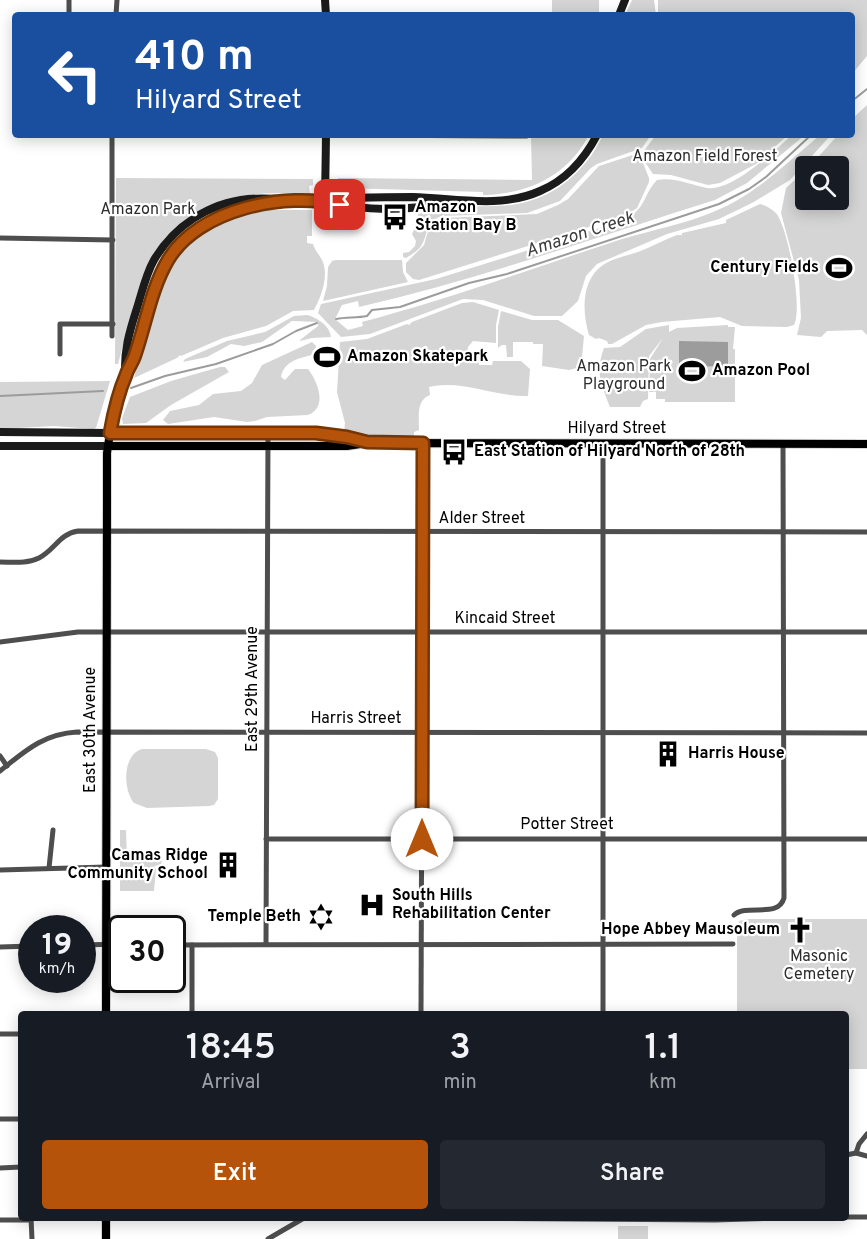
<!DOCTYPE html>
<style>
:root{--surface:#171b24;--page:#242831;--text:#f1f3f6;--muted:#9ea1a6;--accent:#b45309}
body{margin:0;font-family:Overpass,sans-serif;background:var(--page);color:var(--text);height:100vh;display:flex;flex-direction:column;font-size:22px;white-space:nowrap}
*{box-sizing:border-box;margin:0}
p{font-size:20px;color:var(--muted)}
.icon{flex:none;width:33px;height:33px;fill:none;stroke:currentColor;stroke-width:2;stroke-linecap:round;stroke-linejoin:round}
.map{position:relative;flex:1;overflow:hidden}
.details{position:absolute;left:18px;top:1011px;width:831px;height:210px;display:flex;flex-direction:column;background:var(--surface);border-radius:6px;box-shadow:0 3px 15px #0003}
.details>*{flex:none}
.top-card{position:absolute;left:12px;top:12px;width:843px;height:126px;border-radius:6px;box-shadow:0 3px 15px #0003;background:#1a4fa0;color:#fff;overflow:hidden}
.tools{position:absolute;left:795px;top:156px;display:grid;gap:12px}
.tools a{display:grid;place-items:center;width:54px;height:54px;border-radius:6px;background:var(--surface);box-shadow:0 3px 15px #0003;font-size:30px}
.speed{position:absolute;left:18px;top:915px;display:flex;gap:12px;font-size:30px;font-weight:700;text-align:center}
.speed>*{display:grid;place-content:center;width:78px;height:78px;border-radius:50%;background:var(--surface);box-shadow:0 3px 15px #0003;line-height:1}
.speed small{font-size:15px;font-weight:400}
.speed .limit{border:3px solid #111;border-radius:9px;background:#fff;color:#111}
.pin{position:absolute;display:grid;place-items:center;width:51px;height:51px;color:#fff;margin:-26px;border-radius:12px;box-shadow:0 3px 9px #0006}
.me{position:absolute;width:66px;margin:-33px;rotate:0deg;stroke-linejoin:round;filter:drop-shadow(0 0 4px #0008)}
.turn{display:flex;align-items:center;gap:21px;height:126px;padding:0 24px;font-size:27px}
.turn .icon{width:78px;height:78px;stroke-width:2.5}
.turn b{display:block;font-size:42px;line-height:51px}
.eta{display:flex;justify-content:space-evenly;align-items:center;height:102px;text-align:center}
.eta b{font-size:36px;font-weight:600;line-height:42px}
.action{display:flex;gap:12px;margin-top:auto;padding:12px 24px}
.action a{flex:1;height:69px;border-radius:6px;background:var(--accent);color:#fff;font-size:24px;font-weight:600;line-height:69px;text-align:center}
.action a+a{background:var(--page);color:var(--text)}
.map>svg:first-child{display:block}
.green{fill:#d5d5d5}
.water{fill:#9c9c9c}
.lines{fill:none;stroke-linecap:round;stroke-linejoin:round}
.stream{stroke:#9c9c9c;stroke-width:2}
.primary-casing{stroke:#dbdbdb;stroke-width:10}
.street{stroke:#4e4e4e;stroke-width:5}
.secondary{stroke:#1b1b1b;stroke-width:8}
.primary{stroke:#000;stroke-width:8}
.route-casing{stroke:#753606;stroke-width:15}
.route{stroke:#b45309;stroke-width:10}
.labels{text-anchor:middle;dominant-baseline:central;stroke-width:4.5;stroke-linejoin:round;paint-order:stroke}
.park-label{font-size:16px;fill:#2c2c2c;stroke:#fff}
.poi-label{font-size:16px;font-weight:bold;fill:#000;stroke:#fff;text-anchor:start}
.street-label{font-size:16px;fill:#000;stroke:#fff}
.water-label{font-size:18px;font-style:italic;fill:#3d3d3d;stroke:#fff}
</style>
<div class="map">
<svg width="867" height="1239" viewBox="0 0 867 1239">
<rect width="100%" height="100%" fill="#fff"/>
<g class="green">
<rect x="552" y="0" width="47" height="15"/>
<polygon points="632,0 654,0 656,15 625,15"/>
<polygon points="658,0 867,0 867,56 852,74 852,15 658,15"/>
<polygon points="867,105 867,335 862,330 827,331 821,337 797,335 801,318 799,280 781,213 786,188 805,171 806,200 838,200 838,166 810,166 838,135 852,135 852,119"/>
<path d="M531,135H589C567,176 529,194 483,195V192L342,188L338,184V178L532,180Z"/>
<path d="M603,135H651L642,148L597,164L591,168L560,201L527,213L442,216C423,223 430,232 421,246C418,251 411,255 406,258L403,257V253L409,252L415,246L416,241L412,234L417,224L418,214C448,204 480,208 511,205C552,200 586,172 603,135Z"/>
<polygon points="656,135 788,135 756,164 720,183 708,185 671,175 653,174 645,162 643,152"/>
<path d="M792,135H805L747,183L715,200C597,237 480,279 359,307L358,301L342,305L335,319L348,330L363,326L362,322C450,299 536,267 622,239C660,228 700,221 734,202C766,184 793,158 820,135H831L790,180L752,203L719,219L667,234L597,264L586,276L578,301L562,316H534L483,300L463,299L370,334L341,337L318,313L321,304L436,279L625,220C648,206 642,196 657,180C676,177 690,185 707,188C732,192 775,150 792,135Z"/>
<polygon points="639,153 649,178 649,182 637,208 627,215 419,280 413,279 406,272 406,263 424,245 429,228 441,218 537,214 558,205 568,199 599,166"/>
<path d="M116,178L313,179V185L309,186L310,194C290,194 269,192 249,195C210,200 170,222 152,258C148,266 145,276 142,284C133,311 125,337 118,364H115Z"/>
<path d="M760,204C765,205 772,209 776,213C788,227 803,309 794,325L787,327L742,326L720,317L662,322L646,325L612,344H608L607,341L599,338L596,339L589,335C582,312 581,280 603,265C613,258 627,256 638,252C651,247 664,240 677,235H682V233L726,223V220Z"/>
<path d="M269,210H312V236H307V243L313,244C315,251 319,254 322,260C330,276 320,299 314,310L293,311L266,326L223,338L181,356L180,355L177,358L134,378C157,290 163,223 269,210Z"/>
<polygon points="336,260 402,260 403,272 408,282 323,301 327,286 328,267 332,261"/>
<path d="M473,302L499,310L496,325V343L473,341L468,347C467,354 470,359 478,360L479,365H492L493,361H521L530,369L528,396C495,397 467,381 434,386L429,387L430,395C416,400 419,417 419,430L414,432V437L374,436L344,432L345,423L337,392L340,342L367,339L407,324L409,325L412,322L462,303Z"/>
<polygon points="501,311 532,320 558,320 584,336 581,367 569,370 542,366 543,344 533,344 533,342 513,342 513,357 507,357 506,345 502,345 498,348 498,327"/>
<path d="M307,315C318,318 330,326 331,337L312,338L300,341V340L318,326V322L292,321L262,342L244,346L231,344L207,357L183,362L185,359L227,341L265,332L294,316Z"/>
<path d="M669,325V332L677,328L728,325V327H735L733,349H735V402H665V399H656V392H649L650,359L663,338L649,356L648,399L643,401L640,407H610C601,384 595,372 604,348L620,347L646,329Z"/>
<path d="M312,342L316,346L315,354C301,358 284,360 281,377L285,380L295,369H308C318,382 328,407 308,415L267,417L255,421L247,422L214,417L168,424L163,420L170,411L199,405L213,394L241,391L252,383L262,365Z"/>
<polygon points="220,367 225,367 229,372 171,405 146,423 123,424 122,418 130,397 171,381"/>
<polygon points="110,381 96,428 93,429 54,426 0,429 0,382"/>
<path d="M142,749H206L215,752L218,758V799L214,805L209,806L147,808L134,803C123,790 122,755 142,749Z"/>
<polygon points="120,830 126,830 127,858 162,859 161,865 154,866 156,869 154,891 120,891"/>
<polygon points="748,919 867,919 867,1069 846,1069 846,1014 737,1014 737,930 739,921"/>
<rect x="618" y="1226" width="30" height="13"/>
</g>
<polygon class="water" points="679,341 728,342 728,366 679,367"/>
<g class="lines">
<g class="stream">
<polyline points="852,101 867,89"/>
<path d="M336,319C347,317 356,318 367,316L372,310L400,307L469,283L507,274L719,204L749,189L766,177L811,135"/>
<polyline points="131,388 165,376 216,364 273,344 296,331 317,323"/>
<polyline points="0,396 103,391"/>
</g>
<g class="primary-casing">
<g id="primary">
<polyline points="108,446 347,446 367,443 867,444"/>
<polyline points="106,1014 107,500 107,453 110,433 316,433 347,437 367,443"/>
<polyline points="106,1218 106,1239"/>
</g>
</g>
<g class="street">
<polyline points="69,0 69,15"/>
<polyline points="116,15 117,0"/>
<polyline points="348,135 527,136"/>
<polyline points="0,238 113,240"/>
<polyline points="112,336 112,135"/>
<polyline points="60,354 60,324 113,324"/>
<path d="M0,562C13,562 27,564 39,558C55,550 59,534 78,531L867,532"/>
<polyline points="0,642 78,632 867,632"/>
<polyline points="0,756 7,766"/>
<path d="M0,771C25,751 43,734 77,732L867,733"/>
<polyline points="266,839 867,839"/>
<polyline points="49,868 53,830"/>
<polyline points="0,870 106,867"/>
<path d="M734,915C747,903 778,919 784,898L783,444"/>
<polyline points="266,944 268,433"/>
<polyline points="82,945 122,944"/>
<polyline points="172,945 733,944"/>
<polyline points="0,947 32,946"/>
<polyline points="192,1014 192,945"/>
<polyline points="421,1014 423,443"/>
<polyline points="603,1014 603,444"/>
<polyline points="0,1034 21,1034"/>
<polyline points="0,1119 21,1119"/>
<polyline points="856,1153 859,1144 867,1134"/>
<polyline points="846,1155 856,1153 867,1156"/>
<polyline points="0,1168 21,1167"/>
<polyline points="846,1217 867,1217"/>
<polyline points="31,1218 32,1239"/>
<polyline points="425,1218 715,1220 779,1218"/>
<polyline points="0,1220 31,1220"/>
<polyline points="268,1239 304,1218"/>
</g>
<g class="secondary">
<polyline points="325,0 326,15"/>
<polyline points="619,15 625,0"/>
<polyline points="325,201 326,135"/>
<path d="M330,202C370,213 412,209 452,203"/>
<path d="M125,376C124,350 129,333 137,308C142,292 146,274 154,260C174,226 209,203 248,199C273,197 297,201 322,201C332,201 343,198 353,198C373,197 393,197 413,197C454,198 500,209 540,191C566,180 584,160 597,135"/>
<path d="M0,432L110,433C113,416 119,391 126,375C129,368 133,362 136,354C165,258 166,225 274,202"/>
<polyline points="0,446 108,446"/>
</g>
<use href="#primary" class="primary"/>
</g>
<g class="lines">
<g class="route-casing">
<path id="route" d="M340,205C286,191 198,209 168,260C151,289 146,323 135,355C133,362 128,368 126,375C119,391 113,416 110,433H316L347,437L367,442L423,443L422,839"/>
</g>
<use href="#route" class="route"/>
</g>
<defs>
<g id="bus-bare" transform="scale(2.07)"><path d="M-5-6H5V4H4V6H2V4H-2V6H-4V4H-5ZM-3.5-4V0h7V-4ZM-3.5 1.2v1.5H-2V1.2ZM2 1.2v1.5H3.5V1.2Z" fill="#000" stroke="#fff" stroke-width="2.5" paint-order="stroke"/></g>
<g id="stadium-bare" transform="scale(2.07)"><path d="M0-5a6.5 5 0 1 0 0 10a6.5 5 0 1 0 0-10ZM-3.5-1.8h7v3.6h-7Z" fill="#000" stroke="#fff" stroke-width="2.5" paint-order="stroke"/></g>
<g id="building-bare" transform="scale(2.07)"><path d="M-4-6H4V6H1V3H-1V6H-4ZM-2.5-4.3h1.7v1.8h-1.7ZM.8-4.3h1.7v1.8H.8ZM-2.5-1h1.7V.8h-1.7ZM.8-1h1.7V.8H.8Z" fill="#000" stroke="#fff" stroke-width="2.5" paint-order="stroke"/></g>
<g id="hospital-bare" transform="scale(2.07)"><path d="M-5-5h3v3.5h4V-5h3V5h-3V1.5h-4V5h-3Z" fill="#000" stroke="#fff" stroke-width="2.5" paint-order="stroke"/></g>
<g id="synagogue-bare" transform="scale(2.07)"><path d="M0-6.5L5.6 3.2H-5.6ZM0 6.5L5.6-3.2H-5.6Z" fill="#000" stroke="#fff" stroke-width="2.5" paint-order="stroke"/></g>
<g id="church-bare" transform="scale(2.07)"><path d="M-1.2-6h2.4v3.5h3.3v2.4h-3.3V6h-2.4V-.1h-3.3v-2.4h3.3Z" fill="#000" stroke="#fff" stroke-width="2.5" paint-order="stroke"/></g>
</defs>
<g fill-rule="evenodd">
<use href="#bus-bare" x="395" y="217"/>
<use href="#stadium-bare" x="839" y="268"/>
<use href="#stadium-bare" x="327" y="357"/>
<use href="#stadium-bare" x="692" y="371"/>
<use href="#bus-bare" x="454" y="452"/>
<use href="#building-bare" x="668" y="754"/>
<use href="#building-bare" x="228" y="865"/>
<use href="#hospital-bare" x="372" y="905"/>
<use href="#synagogue-bare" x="321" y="917"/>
<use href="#church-bare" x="800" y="930"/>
</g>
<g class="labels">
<g class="park-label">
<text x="705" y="157">Amazon Field Forest</text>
<text x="148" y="210">Amazon Park</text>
<text x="624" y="367">Amazon Park<tspan x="624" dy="18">Playground</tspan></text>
<text x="819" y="957">Masonic<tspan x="819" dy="18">Cemetery</tspan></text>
</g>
<g class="poi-label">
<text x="415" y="208">Amazon<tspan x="415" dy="18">Station Bay B</tspan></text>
<text x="819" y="268" text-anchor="end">Century Fields</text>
<text x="347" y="357">Amazon Skatepark</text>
<text x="712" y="371">Amazon Pool</text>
<text x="474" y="452">East Station of Hilyard North of 28th</text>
<text x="688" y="754">Harris House</text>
<text x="208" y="856" text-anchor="end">Camas Ridge<tspan x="208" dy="18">Community School</tspan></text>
<text x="392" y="896">South Hills<tspan x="392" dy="18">Rehabilitation Center</tspan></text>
<text x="301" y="917" text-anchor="end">Temple Beth</text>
<text x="780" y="930" text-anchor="end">Hope Abbey Mausoleum</text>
</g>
<g class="street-label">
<text x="617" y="429">Hilyard Street</text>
<text x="482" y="519">Alder Street</text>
<text x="505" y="619">Kincaid Street</text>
<text transform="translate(253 689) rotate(-90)">East 29th Avenue</text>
<text x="356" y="719">Harris Street</text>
<text transform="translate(91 730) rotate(-90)">East 30th Avenue</text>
<text x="567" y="825">Potter Street</text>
</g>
<g class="water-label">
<text transform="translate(580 235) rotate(-18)">Amazon Creek</text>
</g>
</g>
</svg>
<div class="tools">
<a><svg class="icon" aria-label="search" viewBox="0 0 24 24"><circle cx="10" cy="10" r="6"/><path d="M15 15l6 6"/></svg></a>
</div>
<div class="speed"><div>19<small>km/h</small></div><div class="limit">30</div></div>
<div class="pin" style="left:340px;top:205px;background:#d93025"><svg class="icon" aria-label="arrive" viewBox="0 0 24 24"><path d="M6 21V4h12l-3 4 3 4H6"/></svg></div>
<svg class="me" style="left:422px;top:839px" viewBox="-20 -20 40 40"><circle r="19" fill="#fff"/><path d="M0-13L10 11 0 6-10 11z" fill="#b45309"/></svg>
<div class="top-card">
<div class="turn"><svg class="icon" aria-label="left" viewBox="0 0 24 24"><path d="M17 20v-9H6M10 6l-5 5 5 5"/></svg><div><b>410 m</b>Hilyard Street</div></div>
</div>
<section class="details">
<div class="eta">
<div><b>18:45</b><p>Arrival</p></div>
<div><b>3</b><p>min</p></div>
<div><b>1.1</b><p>km</p></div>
</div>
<div class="action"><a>Exit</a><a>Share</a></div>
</section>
</div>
